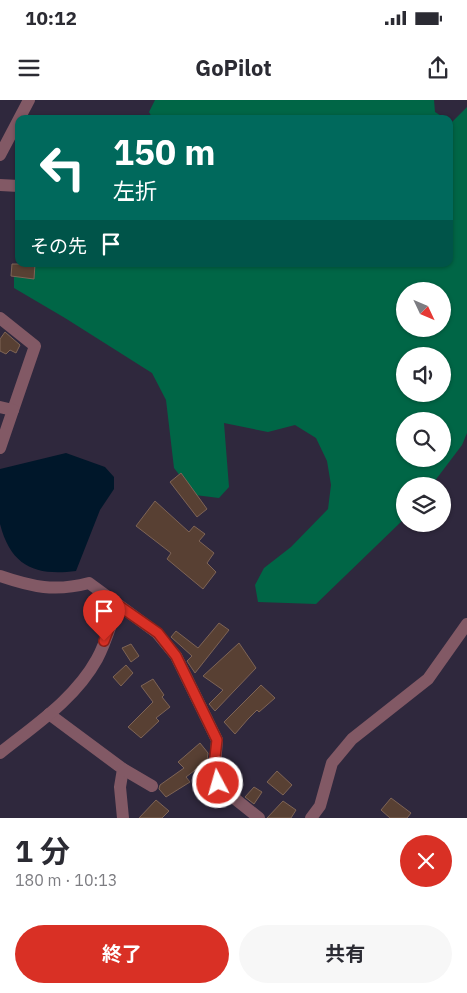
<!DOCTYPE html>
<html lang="ja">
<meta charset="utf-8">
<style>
:root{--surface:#fff;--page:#f7f7f7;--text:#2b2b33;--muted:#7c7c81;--accent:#d93025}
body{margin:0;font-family:"IBM Plex Sans","Noto Sans JP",sans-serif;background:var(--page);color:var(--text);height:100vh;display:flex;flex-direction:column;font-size:19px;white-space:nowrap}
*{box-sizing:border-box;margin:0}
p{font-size:16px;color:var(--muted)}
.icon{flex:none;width:28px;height:28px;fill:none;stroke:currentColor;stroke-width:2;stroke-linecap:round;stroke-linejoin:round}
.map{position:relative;height:718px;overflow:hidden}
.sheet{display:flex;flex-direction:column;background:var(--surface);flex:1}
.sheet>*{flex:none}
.banner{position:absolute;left:15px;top:15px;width:438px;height:152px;border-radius:10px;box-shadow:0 1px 4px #0004;background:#00695c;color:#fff;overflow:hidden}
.needle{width:32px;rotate:134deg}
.fabs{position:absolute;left:396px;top:182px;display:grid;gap:10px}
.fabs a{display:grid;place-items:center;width:55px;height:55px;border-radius:50%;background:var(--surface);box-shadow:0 1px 4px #0004;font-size:25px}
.pin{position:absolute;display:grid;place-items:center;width:42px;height:42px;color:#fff;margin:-51px -21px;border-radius:50% 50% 50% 0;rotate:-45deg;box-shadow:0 0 5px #0007}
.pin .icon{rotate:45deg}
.me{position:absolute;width:55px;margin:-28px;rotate:354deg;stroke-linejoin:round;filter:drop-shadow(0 0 4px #0008)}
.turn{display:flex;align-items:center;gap:18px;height:105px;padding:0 15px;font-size:22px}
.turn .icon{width:65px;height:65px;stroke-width:2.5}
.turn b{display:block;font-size:35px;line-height:42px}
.then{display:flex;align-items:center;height:48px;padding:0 15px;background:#0003;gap:10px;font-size:19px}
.round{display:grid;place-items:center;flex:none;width:52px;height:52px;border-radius:26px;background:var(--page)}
.headline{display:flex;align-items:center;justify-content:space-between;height:85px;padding:0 15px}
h1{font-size:30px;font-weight:700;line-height:38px}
.primary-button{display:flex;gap:10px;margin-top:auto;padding:10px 15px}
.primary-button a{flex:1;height:58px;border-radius:30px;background:var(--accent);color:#fff;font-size:20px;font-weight:700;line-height:58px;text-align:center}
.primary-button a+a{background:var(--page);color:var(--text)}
.status{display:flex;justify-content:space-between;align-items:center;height:35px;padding:0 25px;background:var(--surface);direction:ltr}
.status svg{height:14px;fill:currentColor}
header{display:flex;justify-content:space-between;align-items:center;height:65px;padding:0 15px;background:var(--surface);font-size:22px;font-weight:700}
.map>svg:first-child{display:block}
.forest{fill:#006646;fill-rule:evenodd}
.water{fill:#00172a}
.building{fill:#584033;stroke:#7e6456}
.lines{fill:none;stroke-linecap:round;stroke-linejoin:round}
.minor{stroke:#825965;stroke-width:12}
.route-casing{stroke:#8d1f18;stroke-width:12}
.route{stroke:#d93025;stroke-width:9}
</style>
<div class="status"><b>10:12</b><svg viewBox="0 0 49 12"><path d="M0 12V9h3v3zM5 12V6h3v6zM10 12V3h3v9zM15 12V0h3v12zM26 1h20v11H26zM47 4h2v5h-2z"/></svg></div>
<header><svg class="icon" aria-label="menu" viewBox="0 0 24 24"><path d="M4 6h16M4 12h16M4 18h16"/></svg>GoPilot<svg class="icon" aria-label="share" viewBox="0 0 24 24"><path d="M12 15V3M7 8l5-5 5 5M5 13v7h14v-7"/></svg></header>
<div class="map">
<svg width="467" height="718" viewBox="0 0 467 718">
<rect width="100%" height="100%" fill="#2f283d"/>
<g class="forest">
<polygon points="155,0 434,0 435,12 446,19 153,19 149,12"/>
<path d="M467,7V333L462,345L431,386H405V418L316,504L258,502L255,485L264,468L291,447L328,409L331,385L327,361L316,338L295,325L268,332L224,323L229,387L219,398L195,395L174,368L166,300L152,273L65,218L14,188V168L22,164H449V20L452,22ZM405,191H442V229H405ZM405,256H442V294H405ZM405,321H442V359H405Z"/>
</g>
<path class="water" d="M66,353L105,367L114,377V389L100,410L76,471C36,476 11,467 0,424C0,407 0,386 0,369Z"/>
<g class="building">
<polygon points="12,164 35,164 34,179 11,176"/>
<polygon points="5,232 20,245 16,253 10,250 6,254 0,251 0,239"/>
<polygon points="181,373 207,409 197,417 170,382"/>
<polygon points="155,401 189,432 194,426 205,434 199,441 214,453 207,463 216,472 203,489 167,459 171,453 136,426"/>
<polygon points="219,523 229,530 195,573 187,561 192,556 171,537 176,531 198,548"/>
<polygon points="239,543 256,568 215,611 209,604 223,590 203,576"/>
<polygon points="131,544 139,556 131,562 122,548"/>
<polygon points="126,565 133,573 121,586 113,577"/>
<polygon points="153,579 164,595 162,597 170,607 156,618 159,621 141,638 128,627 153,602 141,586"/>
<polygon points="261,585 275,598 259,612 257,610 248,619 235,634 224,622"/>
<polygon points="200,643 208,653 207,661 186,677 190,682 166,697 159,689 160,685 184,668 178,662"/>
<polygon points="277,671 292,685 283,695 267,682"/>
<polygon points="254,687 262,692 254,704 245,697"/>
<polygon points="391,698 411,713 407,718 390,718 381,710"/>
<polygon points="156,700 169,711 162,718 139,718"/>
<polygon points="283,701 296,710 291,718 267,718"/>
</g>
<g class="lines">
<g class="minor">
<polyline points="0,55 29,0"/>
<polyline points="0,85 19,86"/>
<polyline points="0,218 35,246 13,310"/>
<polyline points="0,307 13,310 0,348"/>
<path d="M0,476C32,487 55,492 89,483L157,533L176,556L217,640L214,677L234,698L259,718"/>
<polyline points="49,614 123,669 120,687 123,718"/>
<path d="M0,653C35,625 75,599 97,559C106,543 111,523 118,505"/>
<polyline points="123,669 152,686"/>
<polyline points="311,718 320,706 332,663 352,639 428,579 467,524"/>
</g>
</g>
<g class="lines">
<g class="route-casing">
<polyline id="route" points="104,541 118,505 158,533 176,556 217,640 214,666 214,677 218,683"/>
</g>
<use href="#route" class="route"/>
</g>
</svg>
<div class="fabs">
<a><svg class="needle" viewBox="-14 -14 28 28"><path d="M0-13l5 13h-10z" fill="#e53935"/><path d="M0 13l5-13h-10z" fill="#7c7c81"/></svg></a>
<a><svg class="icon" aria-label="sound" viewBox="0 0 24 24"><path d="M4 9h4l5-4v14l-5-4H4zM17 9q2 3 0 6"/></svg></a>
<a><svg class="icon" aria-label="search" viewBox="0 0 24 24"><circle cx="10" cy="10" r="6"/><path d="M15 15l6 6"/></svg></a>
<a><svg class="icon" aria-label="layers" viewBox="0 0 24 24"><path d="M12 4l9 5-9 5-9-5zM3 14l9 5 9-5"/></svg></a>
</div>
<div class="pin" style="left:104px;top:541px;background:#d93025"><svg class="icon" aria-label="arrive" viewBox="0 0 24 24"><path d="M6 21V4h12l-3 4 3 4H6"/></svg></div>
<svg class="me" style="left:218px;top:683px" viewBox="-20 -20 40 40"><circle r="17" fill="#d93025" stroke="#fff" stroke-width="3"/><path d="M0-11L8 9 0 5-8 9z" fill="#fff"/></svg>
<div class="banner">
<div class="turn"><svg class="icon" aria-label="left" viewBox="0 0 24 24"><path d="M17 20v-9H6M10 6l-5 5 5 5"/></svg><div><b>150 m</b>左折</div></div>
<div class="then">その先<svg class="icon" aria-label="arrive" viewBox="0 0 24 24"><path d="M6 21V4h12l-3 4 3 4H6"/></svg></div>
</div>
</div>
<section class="sheet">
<div class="headline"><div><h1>1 分</h1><p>180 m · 10:13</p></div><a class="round" style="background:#d93025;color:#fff"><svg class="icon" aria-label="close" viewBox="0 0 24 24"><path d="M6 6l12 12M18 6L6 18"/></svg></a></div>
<div class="primary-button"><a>終了</a><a>共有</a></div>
</section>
